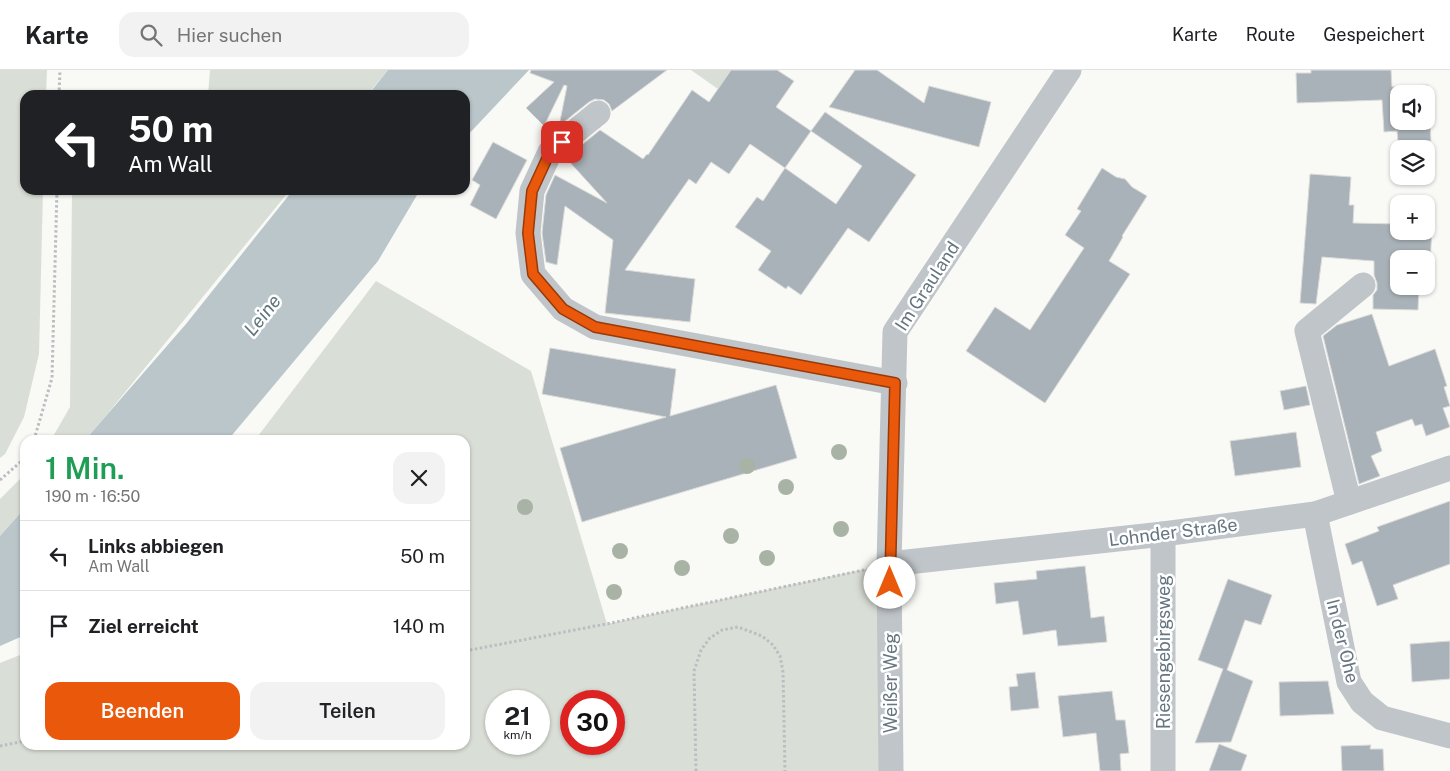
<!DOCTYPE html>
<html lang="de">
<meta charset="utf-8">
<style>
:root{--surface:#fff;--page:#f2f2f2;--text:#202124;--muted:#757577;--line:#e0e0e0;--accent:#ea580c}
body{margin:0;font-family:"Public Sans",sans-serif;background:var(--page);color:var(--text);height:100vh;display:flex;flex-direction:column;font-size:19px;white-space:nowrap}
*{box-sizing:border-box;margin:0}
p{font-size:16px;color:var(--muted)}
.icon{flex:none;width:28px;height:28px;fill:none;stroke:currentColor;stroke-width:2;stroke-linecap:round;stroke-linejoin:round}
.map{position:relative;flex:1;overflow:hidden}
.panel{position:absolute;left:20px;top:365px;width:450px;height:315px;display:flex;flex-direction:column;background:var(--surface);border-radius:15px;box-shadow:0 1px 4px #0004}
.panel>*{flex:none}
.top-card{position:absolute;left:20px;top:20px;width:450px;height:105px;border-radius:15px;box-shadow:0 1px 4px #0004;background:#202124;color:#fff;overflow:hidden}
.buttons{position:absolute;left:1390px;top:15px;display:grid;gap:10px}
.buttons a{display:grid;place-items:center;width:45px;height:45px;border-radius:10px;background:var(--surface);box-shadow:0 1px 4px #0004;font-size:25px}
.speed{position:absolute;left:485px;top:620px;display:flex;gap:10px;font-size:25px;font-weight:700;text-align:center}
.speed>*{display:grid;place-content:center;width:65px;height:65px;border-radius:50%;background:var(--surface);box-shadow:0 1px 4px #0004;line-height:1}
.speed small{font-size:12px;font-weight:400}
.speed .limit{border:8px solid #d22;background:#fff;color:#111}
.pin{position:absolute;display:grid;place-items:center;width:42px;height:42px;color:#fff;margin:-21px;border-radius:10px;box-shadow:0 2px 8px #0006}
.me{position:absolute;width:55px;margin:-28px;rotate:0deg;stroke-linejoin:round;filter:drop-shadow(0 0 4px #0008)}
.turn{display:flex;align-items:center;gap:18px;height:105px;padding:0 25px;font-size:22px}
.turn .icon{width:65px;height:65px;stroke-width:2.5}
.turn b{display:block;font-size:35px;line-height:42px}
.round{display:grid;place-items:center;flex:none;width:52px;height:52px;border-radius:15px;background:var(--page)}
.head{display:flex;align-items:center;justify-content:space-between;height:85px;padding:0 25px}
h1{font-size:30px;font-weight:600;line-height:38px;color:#1e9e55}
.action{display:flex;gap:10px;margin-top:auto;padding:10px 25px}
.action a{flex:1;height:58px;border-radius:15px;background:var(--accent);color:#fff;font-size:20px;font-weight:600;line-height:58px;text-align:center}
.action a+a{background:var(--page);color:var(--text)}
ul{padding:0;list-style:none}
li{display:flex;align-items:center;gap:15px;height:70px;padding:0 25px;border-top:1px solid var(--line)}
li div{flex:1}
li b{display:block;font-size:19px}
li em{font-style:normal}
header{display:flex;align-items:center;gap:30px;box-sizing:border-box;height:70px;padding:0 25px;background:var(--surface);border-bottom:1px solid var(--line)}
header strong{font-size:24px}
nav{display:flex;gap:28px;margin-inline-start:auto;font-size:18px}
.search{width:350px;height:45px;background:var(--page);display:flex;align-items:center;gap:12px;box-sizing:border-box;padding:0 18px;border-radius:15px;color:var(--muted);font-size:19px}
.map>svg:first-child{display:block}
.green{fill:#d9ded6;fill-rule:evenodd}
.water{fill:#bac6ca}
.building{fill:#a9b2b8;stroke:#dbdbd9;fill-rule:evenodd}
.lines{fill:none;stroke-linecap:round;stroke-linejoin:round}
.path{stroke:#bbbec1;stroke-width:3;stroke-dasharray:2.5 2.5;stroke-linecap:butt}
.minor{stroke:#c0c5c9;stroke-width:25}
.tree{fill:#a9b3a5}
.route-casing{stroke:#983908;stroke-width:12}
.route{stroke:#ea580c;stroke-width:9}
.labels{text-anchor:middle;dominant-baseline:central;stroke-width:5;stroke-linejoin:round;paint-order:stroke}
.street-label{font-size:18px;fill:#657681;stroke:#fff}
.water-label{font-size:19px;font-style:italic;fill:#5f757b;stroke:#fff}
</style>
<header>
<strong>Karte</strong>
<div class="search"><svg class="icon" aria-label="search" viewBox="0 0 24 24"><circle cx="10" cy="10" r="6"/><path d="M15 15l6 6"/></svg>Hier suchen</div>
<nav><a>Karte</a><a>Route</a><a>Gespeichert</a></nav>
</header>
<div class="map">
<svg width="1450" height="701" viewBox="0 0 1450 701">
<rect width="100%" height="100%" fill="#f9f9f6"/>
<g class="green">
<polygon points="0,0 47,0 46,25 25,25 25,120 43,120 39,284 24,347 5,384 0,388"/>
<polygon points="210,0 388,0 367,25 208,25"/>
<polygon points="691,0 731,0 718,19"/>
<polygon points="72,120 290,120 109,342 85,370 51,370 70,337"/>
<path d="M376,211L531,301L607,554L889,494L891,701H0V593L25,583V675H465V370H255ZM496,631H539V674H496ZM571,631H614V674H571Z"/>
<polygon points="25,404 25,438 0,466 0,429"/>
</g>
<g class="water">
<polygon points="388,0 529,0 465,68 465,25 368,25"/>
<polygon points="293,120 420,120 378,191 228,370 85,370 186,254"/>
<polygon points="25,438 25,565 0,576 0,466"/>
</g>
<g class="building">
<polygon points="531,0 667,0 612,41 609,34 604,30 595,29 589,32 559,56 567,16 564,15 544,56 526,38 554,12 530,3"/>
<polygon points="731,0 777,0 794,11 776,37 811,61 785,98 750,74 729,104 711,92 696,114 689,109 625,200 695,209 690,252 605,243 613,170 565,136 557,195 546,192 542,163 546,125 555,105 607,133 566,88 600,60 643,89 647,84 648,85 692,20 709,32"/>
<polygon points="855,0 877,0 924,33 929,16 991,32 979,77 829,37"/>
<path d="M1311,0H1391L1392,17L1428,15L1431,71L1398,72L1397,61L1384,62L1382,30L1297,33L1296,3H1311ZM1399,24H1426V51H1399Z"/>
<polygon points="825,42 916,105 869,172 848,158 801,225 788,216 786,219 758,200 771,181 735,157 757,127 763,131 785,98 836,134 862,96 811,61"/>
<polygon points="493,72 527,90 496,149 470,135 480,115 472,110"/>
<polygon points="1102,98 1116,107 1125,109 1132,117 1147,126 1122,166 1123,167 1109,191 1130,204 1045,333 966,281 995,237 1030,260 1084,178 1065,165 1081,141 1077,139"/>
<polygon points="1310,104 1351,107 1349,135 1354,135 1353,153 1399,154 1399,161 1426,161 1426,155 1432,155 1430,199 1426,199 1426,189 1399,189 1399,216 1419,216 1418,240 1373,239 1373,225 1377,220 1377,213 1374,205 1374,191 1322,187 1316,234 1300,233"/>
<polygon points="1372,244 1389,296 1435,279 1447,316 1444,317 1450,336 1443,338 1450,357 1426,366 1422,354 1415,356 1412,349 1376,362 1382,381 1371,386 1380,406 1359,414 1323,266 1337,255"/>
<polygon points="550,278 676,299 670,346 776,315 797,388 582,452 560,378 666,347 542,324"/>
<polygon points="1306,316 1310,335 1284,340 1280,321"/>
<polygon points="1296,362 1301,397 1235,406 1230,371"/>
<polygon points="1450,431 1450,494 1393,515 1398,529 1377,536 1362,491 1352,495 1345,474 1379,461 1377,457"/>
<polygon points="1085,496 1091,548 1104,546 1107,572 1058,576 1056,560 1023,565 1018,531 996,534 994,513 1037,509 1036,501"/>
<polygon points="1228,509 1272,525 1261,555 1245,550 1227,600 1253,611 1231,672 1195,673 1223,599 1198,590"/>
<polygon points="1450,571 1450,609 1412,612 1410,574"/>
<polygon points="1035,602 1039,638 1011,641 1009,617 1018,616 1016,604"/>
<polygon points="1328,611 1334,644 1280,646 1279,612"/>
<polygon points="1112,621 1116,650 1125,650 1129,683 1120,684 1121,701 1100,701 1096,663 1063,667 1058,626"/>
<polygon points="1219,674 1247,685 1241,701 1209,701"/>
<polygon points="1371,675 1370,679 1383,679 1384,701 1342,701 1341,676"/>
</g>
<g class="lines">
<g class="path">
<polyline points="59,25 60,0"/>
<polyline points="34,370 52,308 57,120"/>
<polyline points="0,410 25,388"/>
<polyline points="465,581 606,554 864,500"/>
<polyline points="0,676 25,671"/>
<polyline points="696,701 694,601 701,580 710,568 722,560 738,557 762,566 773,575 780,586 783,602 785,701"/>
</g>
<g class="minor">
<polyline points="598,43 550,82 532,121 528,163 533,204 563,239 595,257 895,313"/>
<polyline points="1349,432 1307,261 1363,215"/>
<polyline points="1315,444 1349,612 1362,632 1382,648 1450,666"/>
<polyline points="889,494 1163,464 1315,444 1450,398"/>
<polyline points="891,701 889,494 895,262 1069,0"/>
<polyline points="1163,701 1163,464"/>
</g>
</g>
<g class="tree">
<circle cx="839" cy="382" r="8"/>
<circle cx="747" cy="396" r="8"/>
<circle cx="786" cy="417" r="8"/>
<circle cx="525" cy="437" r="8"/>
<circle cx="841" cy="459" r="8"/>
<circle cx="731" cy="466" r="8"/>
<circle cx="620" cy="481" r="8"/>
<circle cx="767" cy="488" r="8"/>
<circle cx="682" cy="498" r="8"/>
<circle cx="614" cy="522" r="8"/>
</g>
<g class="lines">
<g class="route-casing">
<polyline id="route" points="562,72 550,82 532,121 528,163 533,204 563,239 595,257 895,313 890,513"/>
</g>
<use href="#route" class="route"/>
</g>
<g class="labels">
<g class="street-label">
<text transform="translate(927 216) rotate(-57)">Im Grauland</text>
<text transform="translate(1173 462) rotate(-7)">Lohnder Straße</text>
<text transform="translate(1343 571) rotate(76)">In der Ohe</text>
<text transform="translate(1163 582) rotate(-90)">Riesengebirgsweg</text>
<text transform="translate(890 613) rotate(-90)">Weißer Weg</text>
</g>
<g class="water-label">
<text transform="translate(262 245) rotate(-52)">Leine</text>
</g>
</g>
</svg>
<div class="buttons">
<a><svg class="icon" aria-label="sound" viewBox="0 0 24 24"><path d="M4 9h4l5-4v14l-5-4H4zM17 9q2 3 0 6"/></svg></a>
<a><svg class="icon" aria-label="layers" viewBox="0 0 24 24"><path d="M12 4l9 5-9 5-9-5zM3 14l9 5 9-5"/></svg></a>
<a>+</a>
<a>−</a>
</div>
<div class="speed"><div>21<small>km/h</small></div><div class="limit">30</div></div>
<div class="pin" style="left:562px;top:72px;background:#d93025"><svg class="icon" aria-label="arrive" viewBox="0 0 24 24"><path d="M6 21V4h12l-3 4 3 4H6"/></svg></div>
<svg class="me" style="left:890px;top:513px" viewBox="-20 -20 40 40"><circle r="19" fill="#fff"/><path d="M0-13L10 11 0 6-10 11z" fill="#ea580c"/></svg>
<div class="top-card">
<div class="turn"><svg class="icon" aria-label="left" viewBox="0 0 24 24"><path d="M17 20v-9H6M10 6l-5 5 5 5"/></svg><div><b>50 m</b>Am Wall</div></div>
</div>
<section class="panel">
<div class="head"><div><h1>1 Min.</h1><p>190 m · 16:50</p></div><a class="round"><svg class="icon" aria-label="close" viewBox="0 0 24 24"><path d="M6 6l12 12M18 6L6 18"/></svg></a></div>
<ul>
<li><svg class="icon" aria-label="left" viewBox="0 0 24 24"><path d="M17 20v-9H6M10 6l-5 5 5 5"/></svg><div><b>Links abbiegen</b><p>Am Wall</p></div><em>50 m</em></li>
<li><svg class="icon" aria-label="arrive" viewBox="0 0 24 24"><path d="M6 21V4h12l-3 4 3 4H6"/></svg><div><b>Ziel erreicht</b></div><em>140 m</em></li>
</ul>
<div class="action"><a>Beenden</a><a>Teilen</a></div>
</section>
</div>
